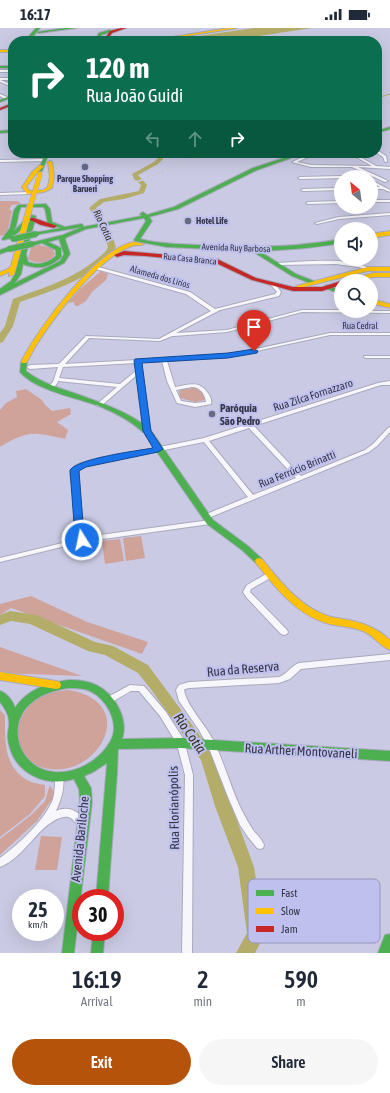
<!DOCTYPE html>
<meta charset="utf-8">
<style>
:root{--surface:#fff;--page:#f6f6f7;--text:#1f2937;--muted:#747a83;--accent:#b45309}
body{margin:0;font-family:"Asap Condensed",sans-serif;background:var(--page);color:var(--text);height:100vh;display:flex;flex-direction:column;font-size:15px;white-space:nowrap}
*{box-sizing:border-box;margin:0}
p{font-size:13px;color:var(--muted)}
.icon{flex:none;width:22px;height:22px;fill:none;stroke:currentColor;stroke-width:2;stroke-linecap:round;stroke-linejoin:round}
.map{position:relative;height:925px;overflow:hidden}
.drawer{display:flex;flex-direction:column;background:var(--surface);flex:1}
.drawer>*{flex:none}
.guide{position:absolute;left:8px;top:8px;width:374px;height:122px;border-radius:16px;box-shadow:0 4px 16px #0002;background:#0b6e4f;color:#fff;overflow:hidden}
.needle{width:26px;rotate:331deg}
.controls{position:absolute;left:334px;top:142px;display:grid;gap:8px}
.controls a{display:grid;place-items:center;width:44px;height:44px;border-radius:50%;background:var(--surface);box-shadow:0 4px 16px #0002;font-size:20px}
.speed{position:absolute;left:12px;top:861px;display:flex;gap:8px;font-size:20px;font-weight:700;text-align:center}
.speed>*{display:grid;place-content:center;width:52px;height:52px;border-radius:50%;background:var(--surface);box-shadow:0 4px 16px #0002;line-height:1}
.speed small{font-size:10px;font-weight:400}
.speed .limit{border:6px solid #d22;background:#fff;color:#111}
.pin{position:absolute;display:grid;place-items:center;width:34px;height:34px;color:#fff;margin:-41px -17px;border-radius:50% 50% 50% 0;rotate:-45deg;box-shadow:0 0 4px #0007}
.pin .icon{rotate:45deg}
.me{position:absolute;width:44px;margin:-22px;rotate:350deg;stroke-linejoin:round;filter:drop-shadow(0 0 3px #0008)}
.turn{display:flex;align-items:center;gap:14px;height:84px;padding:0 12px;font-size:18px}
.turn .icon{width:52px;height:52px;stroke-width:2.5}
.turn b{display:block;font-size:28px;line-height:34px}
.lanes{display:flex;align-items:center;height:38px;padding:0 12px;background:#0003;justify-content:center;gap:20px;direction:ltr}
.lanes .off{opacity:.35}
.eta{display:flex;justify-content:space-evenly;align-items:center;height:68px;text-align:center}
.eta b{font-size:24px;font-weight:600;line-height:28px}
.cta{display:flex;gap:8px;margin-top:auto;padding:8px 12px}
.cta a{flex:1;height:46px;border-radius:24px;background:var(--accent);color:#fff;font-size:16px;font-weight:600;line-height:46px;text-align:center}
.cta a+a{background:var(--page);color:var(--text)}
.status{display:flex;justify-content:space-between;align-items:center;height:28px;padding:0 20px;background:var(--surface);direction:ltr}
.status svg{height:11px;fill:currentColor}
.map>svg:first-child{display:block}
.green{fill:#cfa29a}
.water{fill:#b4ad6a}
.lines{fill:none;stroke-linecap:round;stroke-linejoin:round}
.stream{stroke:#b4ad6a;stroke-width:1}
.river{fill:#b4ad6a;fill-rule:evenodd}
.street-casing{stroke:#a9a9bd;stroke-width:2}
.fast-casing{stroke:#a9a9bd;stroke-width:2}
.slow-casing{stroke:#a9a9bd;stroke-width:2}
.jam-casing{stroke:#a9a9bd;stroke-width:2}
.street{fill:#f7f7fb;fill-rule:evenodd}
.fast{fill:#4caf50;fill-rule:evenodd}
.slow{fill:#ffc107;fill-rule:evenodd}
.jam{fill:#c62828;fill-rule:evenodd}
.rail-casing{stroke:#ceced6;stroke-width:1.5}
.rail{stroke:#bfc0ee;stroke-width:1;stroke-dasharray:2.5;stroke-linecap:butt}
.fast-bridge-casing{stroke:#a9a9bd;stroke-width:7;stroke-linecap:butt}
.slow-bridge-far1-casing{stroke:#a9a9bd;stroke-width:5.5;stroke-linecap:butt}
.slow-bridge-casing{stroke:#a9a9bd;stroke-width:7;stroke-linecap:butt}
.fast-bridge{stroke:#4caf50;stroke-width:5.5}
.slow-bridge-far1{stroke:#ffc107;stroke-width:4.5}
.slow-bridge{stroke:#ffc107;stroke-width:5.5}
.route{fill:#1a73e8;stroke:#114b97}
.poi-dot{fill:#69697f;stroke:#bfc0ee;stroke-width:1.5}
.labels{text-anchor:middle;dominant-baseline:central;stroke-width:4;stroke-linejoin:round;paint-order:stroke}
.far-poi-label{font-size:9px;font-weight:bold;fill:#353548;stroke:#bfc0ee}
.far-street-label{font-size:9px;fill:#353548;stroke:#bfc0ee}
.far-water-label{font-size:10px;font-style:italic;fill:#34321b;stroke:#bfc0ee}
.street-label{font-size:11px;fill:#353548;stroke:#bfc0ee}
.poi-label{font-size:11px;font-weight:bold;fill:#353548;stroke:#bfc0ee;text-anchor:start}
.near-street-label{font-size:13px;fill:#353548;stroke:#bfc0ee}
.near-water-label{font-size:14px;font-style:italic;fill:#34321b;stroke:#bfc0ee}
.key{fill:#bfc0ee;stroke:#9696bc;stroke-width:1}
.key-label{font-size:11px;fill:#353548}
</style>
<div class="status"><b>16:17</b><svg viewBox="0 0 49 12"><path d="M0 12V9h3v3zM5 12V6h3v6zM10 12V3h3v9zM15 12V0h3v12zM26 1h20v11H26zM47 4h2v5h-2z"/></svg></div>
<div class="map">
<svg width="390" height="925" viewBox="0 0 390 925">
<rect width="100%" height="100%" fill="#cacae4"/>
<g class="green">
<polygon points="0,173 17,173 22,176 12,177 9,181 12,183 7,206 0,208"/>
<path d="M39,217L52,220L55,226C50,235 36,237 28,231L31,219Z"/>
<polygon points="101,243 108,246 106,252 92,264 86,273 78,278 75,278 74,274 68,275 80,261"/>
<polygon points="200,359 205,372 195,374 180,370 179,362"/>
<path d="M26,361L42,372L45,377L52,383L70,380L71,386L57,394L68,402L65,411C32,404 29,402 0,419V382L6,375L17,369L16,363Z"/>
<polygon points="141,508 145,530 126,533 123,510"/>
<polygon points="120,511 124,533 105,536 102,513"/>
<polygon points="31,568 87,594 148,614 142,626 11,580 0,587 0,576"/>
<polygon points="0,619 82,648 0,645"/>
<path d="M69,662C147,676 90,764 34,736C4,720 17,683 40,669C49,664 59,663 69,662Z"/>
<path d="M0,682L5,687C5,711 3,738 27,752C32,755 39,756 45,757V768L30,786L0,809Z"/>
<polygon points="50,757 55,767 37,793 0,827 0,811 30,788 45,773"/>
<polygon points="41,808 62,809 57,842 35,842"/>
</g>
<polygon class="water" points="254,0 312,0 225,13 164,13"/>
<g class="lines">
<polyline class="stream" points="377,70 390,66"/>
<g class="river">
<path d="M156,125H162L163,131L158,136L138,147L147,157L144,165L124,171L104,174L96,180C104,194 111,202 116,219C94,251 54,262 20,274L13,298L3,314L0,315V305L5,298L13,271C48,258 78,250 106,223L108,219L102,200L89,180L100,171L139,163L141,157L134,151L132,146L154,134L158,130Z"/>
<polygon points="10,583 37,587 95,614 113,618 148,637 212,724 254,839 265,906 255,925 236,925 247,905 238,839 215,778 201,732 150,660 138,645 105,627 88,623 30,596 11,593 0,597 0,587"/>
</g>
<g class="street-casing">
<g id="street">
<rect x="0" y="42" width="13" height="2"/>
<rect x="0" y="50" width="13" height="2"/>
<polygon points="0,52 13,57 13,59 0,54"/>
<polygon points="0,66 7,69 7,70 5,71 0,68"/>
<polygon points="377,122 386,128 387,134 385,134 383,129 377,125"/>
<polygon points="312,125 317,125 297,134 311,137 372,138 349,125 353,125 376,138 390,139 390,141 358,139 388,153 385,154 352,139 311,139 292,134"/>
<polygon points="45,131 46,132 44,133 0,134 0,132"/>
<polygon points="342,148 343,149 341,149 341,150 300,151 298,150 300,149"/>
<polygon points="371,152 390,162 390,164 383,161 371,161 371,159 380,159 371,154"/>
<polygon points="341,160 341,162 303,163 301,162 303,161"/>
<polygon points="30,164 31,165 29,166 0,167 0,165"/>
<rect x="371" y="172" width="19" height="2"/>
<polygon points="341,173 341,175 308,176 306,175 308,174"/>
<polygon points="390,185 390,187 339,191 317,196 315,195 339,189"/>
<path d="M311,233C329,233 354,231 370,241L368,242L358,239L336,236L277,237L275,236L277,235Z"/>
<path d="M96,239H98L190,264L215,281L275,266L277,264L271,257V256H275L281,264L279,268L220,282L176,305L227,302L302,282H341V283H390V285L302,284L227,304L174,308H172L160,313L89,310L65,336L228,327L330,305H390V307H330L228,329L167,333L175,359C187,357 199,352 207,364C210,368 212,371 211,376L195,379L177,375L167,353L162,333L141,334L150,403L147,405L144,403L138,346L101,378H97L96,377L97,376L117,359L58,353C57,356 54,360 51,361L48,359L53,354L58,339L30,341L27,339L30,337L59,336L86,308L159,311L211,283L186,266L96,241ZM136,335L137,342L120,356L59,350L63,339ZM192,359C200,359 205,366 206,374L195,375L181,373L176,362Z"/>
<polygon points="364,328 390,328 390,330 366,330 364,329"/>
<path d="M390,353V357H381L254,398L301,448L365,422L373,416L388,400L390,399V404L377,418L369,424L206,491L203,489L204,487L248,469L204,414L85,438L79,440L76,444L85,509L210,492L213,494L210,496L82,514L0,534V530L79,511L70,444L75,438L81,435L204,410L378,355ZM249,400L296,450L253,467L209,413Z"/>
<polygon points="268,545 272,545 273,547 272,549 251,561 250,564 287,602 288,604 287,606 284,607 281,606 247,570 243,564 247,557"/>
<path d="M390,626V632L301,641L290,651L279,655L189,660L185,661L184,662C187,678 204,695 212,710C224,733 230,758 241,781C245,788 249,796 253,802C257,807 262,811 264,817L263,820L260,821L257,820L248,809L240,797L228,769L209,720L199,702L179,673L176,662L179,657L189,654L279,649C287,646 291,638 299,635Z"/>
<polygon points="130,657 144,658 166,684 184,712 193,747 192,925 182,925 185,747 177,716 160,688 139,663 131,663 112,674 109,675 106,674 105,672 106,670"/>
<path d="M59,745L62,746C66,758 61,772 56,783C69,777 81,784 86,796L85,799L82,800C76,798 74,790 68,789C61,787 48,796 44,800C30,813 18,832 0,839V830C17,818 46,791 53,771C55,764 55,756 55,749L56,746Z"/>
</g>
</g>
<g class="fast-casing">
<g id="fast">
<polygon points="36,0 40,0 29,13 25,13"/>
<polygon points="66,0 76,0 39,5 37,4"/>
<polygon points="110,2 111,4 101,7 99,13 95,13 99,5"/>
<rect x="0" y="38" width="13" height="2"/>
<polygon points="13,67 13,69 0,74 0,72"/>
<polygon points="390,99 390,101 377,105 377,103"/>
<polygon points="13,102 13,104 0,105 0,103"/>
<polygon points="45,125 49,125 42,143 38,144"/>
<path d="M299,125H305L257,142L178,181L149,189L152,193L140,211C159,216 178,216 198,217C246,220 293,220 341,211V215C314,220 287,222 259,223L296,246L316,254V256H312L292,248L252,223L167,219L135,213L134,212L146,193L144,190L86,201L67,209L65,211L70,226L64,235L0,267V261L11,253L15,246L31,187L36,188L26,226L28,234C38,238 48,235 56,228V222L42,215L32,218L29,216L30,215L63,207L82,199L34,207V205L61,200L48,196L45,181L43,179H21C17,186 18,196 14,203L23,194L28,195L12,210L3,212L2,211L10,200L14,182L18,177L46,176L50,181L52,194L65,199L81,196L83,197V199L142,188L140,186L143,184L147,187L174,179L253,140ZM59,211L64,226L60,233L15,255L21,246L23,236C37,242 50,240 61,229V220L48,214Z"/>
<polygon points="9,219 12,221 11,222 0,226 0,222"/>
<polygon points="327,257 341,262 341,266 325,260 325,258"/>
<path d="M24,332L27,334L26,343C40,354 58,360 74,365C101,375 127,383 150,401L213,492L248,518L262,531L263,533L262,535H256L242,522L207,496L144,405C131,393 116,385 99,378C77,370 35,362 20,344L21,334Z"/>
<path d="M69,652C78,652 88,653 96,657C115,666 129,691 122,711L181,710L390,723V733L181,720L118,721L117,746L108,870H96L107,735L93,744L84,748L91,760L92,774L74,925H62L80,774L79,761L74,751C44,760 12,744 8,711C7,705 10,698 9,693C9,687 4,679 0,674V663C7,665 13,673 15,680C28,661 47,655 69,652ZM69,660C76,660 84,660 90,663C107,671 121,696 110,714C99,733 76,746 54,744C20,741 5,699 30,676C41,666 55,662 69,660Z"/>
<polygon points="93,904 105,904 103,925 91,925"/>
<polygon points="390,906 390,925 378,925 385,907"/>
</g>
</g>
<g class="slow-casing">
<g id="slow">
<polygon points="229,0 237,0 155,13 147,13"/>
<rect x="0" y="22" width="13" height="2"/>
<polygon points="50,133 52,134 54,148 52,160 44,164 27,166 22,159 32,144 40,137 44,138 36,146 26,159 30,163 43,162 48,159 50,148 48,134"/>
<polygon points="26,191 29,193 14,247 9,248 9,244 0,248 0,244 8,241 11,238 23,193"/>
<polygon points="390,203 390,207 371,210 371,206"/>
<path d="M135,214L144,216C140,218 139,217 135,217C131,218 125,221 121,223C90,241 54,289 35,319C32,324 30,330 26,335H22L21,334C37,302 98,218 135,214Z"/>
<polygon points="368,239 390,239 390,243 368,243 299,260 296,258"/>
<polygon points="373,245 390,245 390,249 373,249 355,253 345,253"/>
<polygon points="371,271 390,276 390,280 371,275"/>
<path d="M259,530L262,531C280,553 300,579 328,588C333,590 339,590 343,591C361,594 376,599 390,612V622C381,619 374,608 365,604C353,598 339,599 326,595C296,586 275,559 256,535L255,533L256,531Z"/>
<polygon points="0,644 56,653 60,654 61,657 60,660 56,661 0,652"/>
</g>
</g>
<g class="jam-casing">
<g id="jam">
<polygon points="121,0 126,0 112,5 107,12 124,13 103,13 110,3"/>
<polygon points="13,75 13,77 0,82 0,80"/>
<polygon points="30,190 34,190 57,198 54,200 41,197 30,192"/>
<polygon points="124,223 217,231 256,250 293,259 322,259 341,253 341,257 322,263 293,263 252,252 216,235 145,228 124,227 117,229 114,227"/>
</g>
</g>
<use href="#street" class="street"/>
<use href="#fast" class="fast"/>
<use href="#slow" class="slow"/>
<use href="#jam" class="jam"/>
<g class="rail-casing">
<g id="rail">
<polyline points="377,77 390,74"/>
<path d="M0,171C33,170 66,172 98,165C136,157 170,140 205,125"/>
</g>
</g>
<use href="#rail" class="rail"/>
<g class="fast-bridge-casing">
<g id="fast-bridge">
<polyline points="13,211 36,206"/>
<polyline points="9,221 32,216"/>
</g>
</g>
<g class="slow-bridge-far1-casing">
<polyline id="slow-bridge-far1" points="30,179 40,146"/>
</g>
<g class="slow-bridge-casing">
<polyline id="slow-bridge" points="26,193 30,178"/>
</g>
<use href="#fast-bridge" class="fast-bridge"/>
<use href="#slow-bridge-far1" class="slow-bridge-far1"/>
<use href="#slow-bridge" class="slow-bridge"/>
</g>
<path class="route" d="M254,321L258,323L257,325L228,330L142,335L151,403L163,421L158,424L86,439L79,443L83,495L86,512L85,514H78L74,495L70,442C79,430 136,423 153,420L143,403L134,333L135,331L228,325Z"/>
<g class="poi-dot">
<circle cx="85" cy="139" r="4"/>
<circle cx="188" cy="193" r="4"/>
<circle cx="212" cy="386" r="4"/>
</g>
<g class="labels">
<g class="far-poi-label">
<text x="85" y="151">Parque Shopping<tspan x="85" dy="10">Barueri</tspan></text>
<text x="196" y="193" text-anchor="start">Hotel Life</text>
</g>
<g class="far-street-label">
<text transform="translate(236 220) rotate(2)">Avenida Ruy Barbosa</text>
<text transform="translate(190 231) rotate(6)">Rua Casa Branca</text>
<text transform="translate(160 249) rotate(16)">Alameda dos Lirios</text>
<text x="360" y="298">Rua Cedral</text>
</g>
<g class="far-water-label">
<text transform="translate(103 197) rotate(65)">Rio Cotia</text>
</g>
<g class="street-label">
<text transform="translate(313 367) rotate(-18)">Rua Zilca Fornazzaro</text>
<text transform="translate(297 441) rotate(-22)">Rua Ferrúcio Brinatti</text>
</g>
<g class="poi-label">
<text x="220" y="380">Paróquia<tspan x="220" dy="13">São Pedro</tspan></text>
</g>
<g class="near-street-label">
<text transform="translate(243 641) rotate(-5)">Rua da Reserva</text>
<text transform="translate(301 723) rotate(3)">Rua Arther Montovaneli</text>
<text transform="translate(174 780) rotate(-91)">Rua Florianópolis</text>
<text transform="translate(80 811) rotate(-84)">Avenida Bariloche</text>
</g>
<g class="near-water-label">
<text transform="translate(190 705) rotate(55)">Rio Cotia</text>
</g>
</g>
<rect x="248" y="851" width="132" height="64" rx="6" class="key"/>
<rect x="256" y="862" width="18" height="6" fill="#4caf50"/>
<rect x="256" y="880" width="18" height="6" fill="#ffc107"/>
<rect x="256" y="898" width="18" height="6" fill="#c62828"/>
<g class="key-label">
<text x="281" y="869">Fast</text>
<text x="281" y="887">Slow</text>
<text x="281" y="905">Jam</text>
</g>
</svg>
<div class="controls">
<a><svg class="needle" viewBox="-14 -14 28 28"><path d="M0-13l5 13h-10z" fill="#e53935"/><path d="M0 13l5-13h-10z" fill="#747a83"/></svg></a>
<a><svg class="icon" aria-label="sound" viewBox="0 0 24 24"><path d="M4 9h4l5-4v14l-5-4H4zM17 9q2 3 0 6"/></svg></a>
<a><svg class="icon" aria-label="search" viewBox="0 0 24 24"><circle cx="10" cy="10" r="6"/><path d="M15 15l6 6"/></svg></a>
</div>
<div class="speed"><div>25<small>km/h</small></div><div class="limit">30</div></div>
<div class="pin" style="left:254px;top:323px;background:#d93025"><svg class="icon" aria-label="arrive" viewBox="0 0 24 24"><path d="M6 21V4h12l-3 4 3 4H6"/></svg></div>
<svg class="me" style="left:82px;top:512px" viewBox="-20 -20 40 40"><circle r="17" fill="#1a73e8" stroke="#fff" stroke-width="3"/><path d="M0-11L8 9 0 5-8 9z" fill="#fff"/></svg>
<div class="guide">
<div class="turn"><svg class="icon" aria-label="right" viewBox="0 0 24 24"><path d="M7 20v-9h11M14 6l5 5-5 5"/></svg><div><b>120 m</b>Rua João Guidi</div></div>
<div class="lanes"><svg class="icon off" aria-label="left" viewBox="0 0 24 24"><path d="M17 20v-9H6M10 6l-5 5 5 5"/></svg><svg class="icon off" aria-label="ahead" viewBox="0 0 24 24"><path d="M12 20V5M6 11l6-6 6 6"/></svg><svg class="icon" aria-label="right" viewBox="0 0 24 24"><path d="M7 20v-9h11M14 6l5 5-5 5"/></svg></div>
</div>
</div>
<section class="drawer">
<div class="eta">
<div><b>16:19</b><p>Arrival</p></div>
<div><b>2</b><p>min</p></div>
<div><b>590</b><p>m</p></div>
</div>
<div class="cta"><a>Exit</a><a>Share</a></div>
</section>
